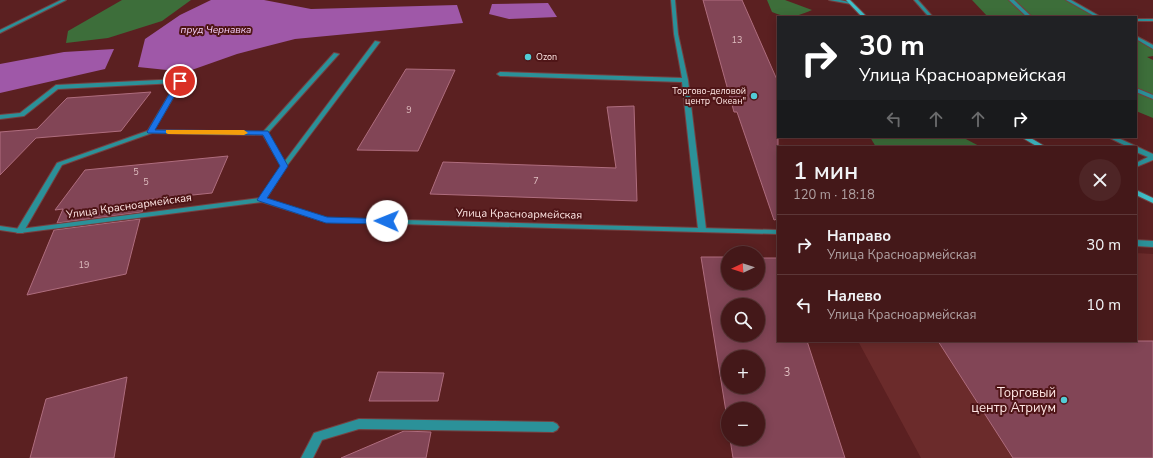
<!DOCTYPE html>
<html lang="ru">
<meta charset="utf-8">
<style>
:root{--surface:#441819;--page:#4e2526;--text:#f1f3f6;--muted:#afa0a2;--line:#5c3738}
body{margin:0;font-family:"Nunito Sans",sans-serif;background:var(--page);color:var(--text);height:100vh;display:flex;flex-direction:column;font-size:15px;white-space:nowrap}
*{box-sizing:border-box;margin:0}
p{font-size:13px;color:var(--muted)}
.icon{flex:none;width:22px;height:22px;fill:none;stroke:currentColor;stroke-width:2;stroke-linecap:round;stroke-linejoin:round}
.map{position:relative;flex:1;overflow:hidden}
.details{position:absolute;left:777px;top:146px;width:360px;height:196px;display:flex;flex-direction:column;background:var(--surface);border-radius:0px;box-shadow:0 2px 10px #0003,0 0 0 1px var(--line)}
.details>*{flex:none}
.hud{position:absolute;left:777px;top:16px;width:360px;height:122px;border-radius:0px;box-shadow:0 2px 10px #0003,0 0 0 1px var(--line);background:#202124;color:#fff;overflow:hidden}
.needle{width:26px;rotate:266deg}
.buttons{position:absolute;left:721px;top:246px;display:grid;gap:8px}
.buttons a{display:grid;place-items:center;width:44px;height:44px;border-radius:50%;background:var(--surface);box-shadow:0 2px 10px #0003,0 0 0 1px var(--line);font-size:20px}
.pin{position:absolute;display:grid;place-items:center;width:34px;height:34px;color:#fff;margin:-17px;border:2px solid #fff;border-radius:50%;box-shadow:0 1px 4px #0007}
.me{position:absolute;width:44px;margin:-22px;rotate:271deg;stroke-linejoin:round;filter:drop-shadow(0 0 3px #0008)}
.turn{display:flex;align-items:center;gap:14px;height:84px;padding:0 16px;font-size:18px}
.turn .icon{width:52px;height:52px;stroke-width:2.5}
.turn b{display:block;font-size:28px;line-height:34px}
.lanes{display:flex;align-items:center;height:38px;padding:0 16px;background:#0003;justify-content:center;gap:20px;direction:ltr}
.lanes .off{opacity:.35}
.round{display:grid;place-items:center;flex:none;width:42px;height:42px;border-radius:21px;background:var(--page)}
.overview{display:flex;align-items:center;justify-content:space-between;height:68px;padding:0 16px}
h1{font-size:24px;font-weight:600;line-height:30px}
ul{padding:0;list-style:none}
li{display:flex;align-items:center;gap:12px;height:60px;padding:0 16px;border-top:1px solid var(--line)}
li div{flex:1}
li b{display:block;font-size:15px}
li em{font-style:normal}
.map>svg:first-child{display:block}
.built{fill:#6b2b2b}
.green{fill:#3d6e3a}
.water{fill:#9f58a8}
.building{fill:#824556;stroke:#af6d7e;fill-rule:evenodd}
.lines{fill:none;stroke-linecap:round;stroke-linejoin:round}
.service-casing{stroke:#754040;stroke-width:2}
.minor-casing{stroke:#754040;stroke-width:2}
.secondary-casing{stroke:#754040;stroke-width:2}
.service{fill:#2b9199;fill-rule:evenodd}
.minor{fill:#2b9199;fill-rule:evenodd}
.secondary{fill:#3fbfc9;fill-rule:evenodd}
.route{fill:#1a73e8;stroke:#114b97}
.slow{fill:#f59e0b}
.poi-dot{fill:#52ccd6;stroke:#4f1517;stroke-width:1.5}
.labels{text-anchor:middle;dominant-baseline:central;stroke-width:4;stroke-linejoin:round;paint-order:stroke}
.number-label{font-size:9px;fill:#dfbec0}
.far-poi-label{font-size:9px;fill:#fee6e4;stroke:#4f1517;text-anchor:start}
.far-water-label{font-size:10px;font-style:italic;fill:#f2cdf6;stroke:#4f1517}
.street-label{font-size:11px;fill:#fee6e4;stroke:#4f1517}
.near-number-label{font-size:11px;fill:#dfbec0}
.near-poi-label{font-size:13px;fill:#fee6e4;stroke:#4f1517;text-anchor:end}
</style>
<div class="map">
<svg width="1153" height="458" viewBox="0 0 1153 458">
<rect width="100%" height="100%" fill="#5b2021"/>
<polygon class="built" points="1136,253 1153,254 1153,458 921,458 858,341 1136,341"/>
<g class="green">
<polygon points="122,0 191,0 162,21 108,38 66,43 68,31"/>
<path d="M767,0H785L812,10C795,17 789,19 772,12Z"/>
<polygon points="972,0 1068,0 1099,17 988,17"/>
<polygon points="1136,37 1153,47 1153,56 1147,57 1153,60 1153,118 1136,111"/>
<polygon points="870,137 962,137 981,147 876,147"/>
</g>
<g class="water">
<polygon points="211,0 264,0 311,9 457,5 463,23 295,39 237,54 186,72 138,67 145,39 180,15"/>
<polygon points="548,3 557,17 509,19 489,14 492,4"/>
<polygon points="114,49 105,69 0,93 0,64 64,52"/>
</g>
<g class="building">
<polygon points="703,0 742,0 778,82 778,219 774,220 737,112 734,112"/>
<polygon points="406,69 455,70 418,151 357,150"/>
<polygon points="151,92 121,131 36,138 0,175 0,132 37,129 67,98"/>
<polygon points="634,106 637,201 430,194 443,162 616,168 607,107"/>
<polygon points="228,156 212,193 145,200 142,212 57,223 63,209 55,210 85,170"/>
<polygon points="140,219 126,274 27,295 54,230"/>
<path d="M701,257H728V283H758V258H778V341H807L845,458H733L730,439H758V409H728V424ZM728,305H758V335H728ZM728,357H758V387H728Z"/>
<polygon points="938,341 1153,341 1153,458 1013,458"/>
<polygon points="378,372 444,373 438,401 369,401"/>
<polygon points="127,377 114,458 30,458 46,399"/>
<polygon points="404,431 431,432 426,458 341,458"/>
</g>
<g class="lines">
<g class="service-casing">
<g id="service">
<polygon points="61,0 66,0 0,33 0,30"/>
<polygon points="671,0 675,0 678,34 688,80 706,229 702,231 698,229 682,82 500,76 497,74 500,72 682,78 674,34"/>
<polygon points="829,0 840,0 853,3 851,4"/>
<polygon points="914,0 918,0 933,17 929,17"/>
<polygon points="1009,0 1014,0 1032,17 1027,17"/>
<polygon points="1066,0 1071,0 1101,17 1096,17"/>
<rect x="1136" y="19" width="17" height="2"/>
<polygon points="1136,36 1153,45 1153,49 1136,39"/>
<polygon points="375,41 380,42 286,167 282,167 281,166 282,165"/>
<polygon points="334,53 339,54 267,134 263,134 263,132"/>
<polygon points="1136,88 1153,95 1153,99 1136,92"/>
<polygon points="150,130 152,131 152,133 62,165 24,231 23,233 17,233 16,231 57,163"/>
<polygon points="1108,137 1116,137 1153,154 1153,160 1136,167 1136,163 1148,157 1136,152 1136,147 1128,147"/>
<polygon points="359,419 553,422 557,424 559,427 557,430 553,432 359,429 322,440 313,458 301,458 314,433"/>
</g>
</g>
<g class="minor-casing">
<g id="minor">
<polygon points="180,79 183,81 154,130 267,132 287,166 266,199 327,218 778,230 778,234 326,222 262,202 20,233 0,230 0,226 20,229 260,198 281,166 263,135 148,133 147,132 176,83 58,89 24,116 0,119 0,115 20,113 56,85"/>
<polygon points="1136,240 1153,241 1153,247 1136,246"/>
</g>
</g>
<g class="secondary-casing">
<g id="secondary">
<polygon points="846,0 850,0 867,17 862,17"/>
<polygon points="1021,137 1029,137 1046,147 1038,147"/>
<polygon points="1136,190 1153,198 1153,203 1136,195"/>
</g>
</g>
<use href="#service" class="service"/>
<use href="#minor" class="minor"/>
<use href="#secondary" class="secondary"/>
</g>
<polygon class="route" points="178,79 183,81 155,130 268,131 288,166 267,198 327,217 387,219 392,221 387,224 326,223 259,201 257,200 280,166 263,135 148,133 147,132"/>
<polygon class="slow" points="166,130 244,130 248,133 244,135 168,134 166,133"/>
<g class="poi-dot">
<circle cx="528" cy="57" r="4"/>
<circle cx="754" cy="96" r="4"/>
<circle cx="1064" cy="400" r="4"/>
</g>
<g class="labels">
<g class="number-label">
<text x="737" y="40">13</text>
<text x="409" y="110">9</text>
<text x="136" y="172">5</text>
<text x="536" y="181">7</text>
<text x="146" y="182">5</text>
<text x="84" y="265">19</text>
</g>
<g class="far-poi-label">
<text x="536" y="57">Ozon</text>
<text x="746" y="91" text-anchor="end">Торгово-деловой<tspan x="746" dy="10">центр "Океан"</tspan></text>
</g>
<g class="far-water-label">
<text x="216" y="30">пруд Чернавка</text>
</g>
<g class="street-label">
<text transform="translate(129 206) rotate(-8)">Улица Красноармейская</text>
<text transform="translate(519 214) rotate(1)">Улица Красноармейская</text>
</g>
<g class="near-number-label">
<text x="787" y="372">3</text>
</g>
<g class="near-poi-label">
<text x="1056" y="393">Торговый<tspan x="1056" dy="15">центр Атриум</tspan></text>
</g>
</g>
</svg>
<div class="buttons">
<a><svg class="needle" viewBox="-14 -14 28 28"><path d="M0-13l5 13h-10z" fill="#e53935"/><path d="M0 13l5-13h-10z" fill="#afa0a2"/></svg></a>
<a><svg class="icon" aria-label="search" viewBox="0 0 24 24"><circle cx="10" cy="10" r="6"/><path d="M15 15l6 6"/></svg></a>
<a>+</a>
<a>−</a>
</div>
<div class="pin" style="left:180px;top:81px;background:#d93025"><svg class="icon" aria-label="arrive" viewBox="0 0 24 24"><path d="M6 21V4h12l-3 4 3 4H6"/></svg></div>
<svg class="me" style="left:387px;top:221px" viewBox="-20 -20 40 40"><circle r="19" fill="#fff"/><path d="M0-13L10 11 0 6-10 11z" fill="#1a73e8"/></svg>
<div class="hud">
<div class="turn"><svg class="icon" aria-label="right" viewBox="0 0 24 24"><path d="M7 20v-9h11M14 6l5 5-5 5"/></svg><div><b>30 m</b>Улица Красноармейская</div></div>
<div class="lanes"><svg class="icon off" aria-label="left" viewBox="0 0 24 24"><path d="M17 20v-9H6M10 6l-5 5 5 5"/></svg><svg class="icon off" aria-label="ahead" viewBox="0 0 24 24"><path d="M12 20V5M6 11l6-6 6 6"/></svg><svg class="icon off" aria-label="ahead" viewBox="0 0 24 24"><path d="M12 20V5M6 11l6-6 6 6"/></svg><svg class="icon" aria-label="right" viewBox="0 0 24 24"><path d="M7 20v-9h11M14 6l5 5-5 5"/></svg></div>
</div>
<section class="details">
<div class="overview"><div><h1>1 мин</h1><p>120 m · 18:18</p></div><a class="round"><svg class="icon" aria-label="close" viewBox="0 0 24 24"><path d="M6 6l12 12M18 6L6 18"/></svg></a></div>
<ul>
<li><svg class="icon" aria-label="right" viewBox="0 0 24 24"><path d="M7 20v-9h11M14 6l5 5-5 5"/></svg><div><b>Направо</b><p>Улица Красноармейская</p></div><em>30 m</em></li>
<li><svg class="icon" aria-label="left" viewBox="0 0 24 24"><path d="M17 20v-9H6M10 6l-5 5 5 5"/></svg><div><b>Налево</b><p>Улица Красноармейская</p></div><em>10 m</em></li>
</ul>
</section>
</div>
